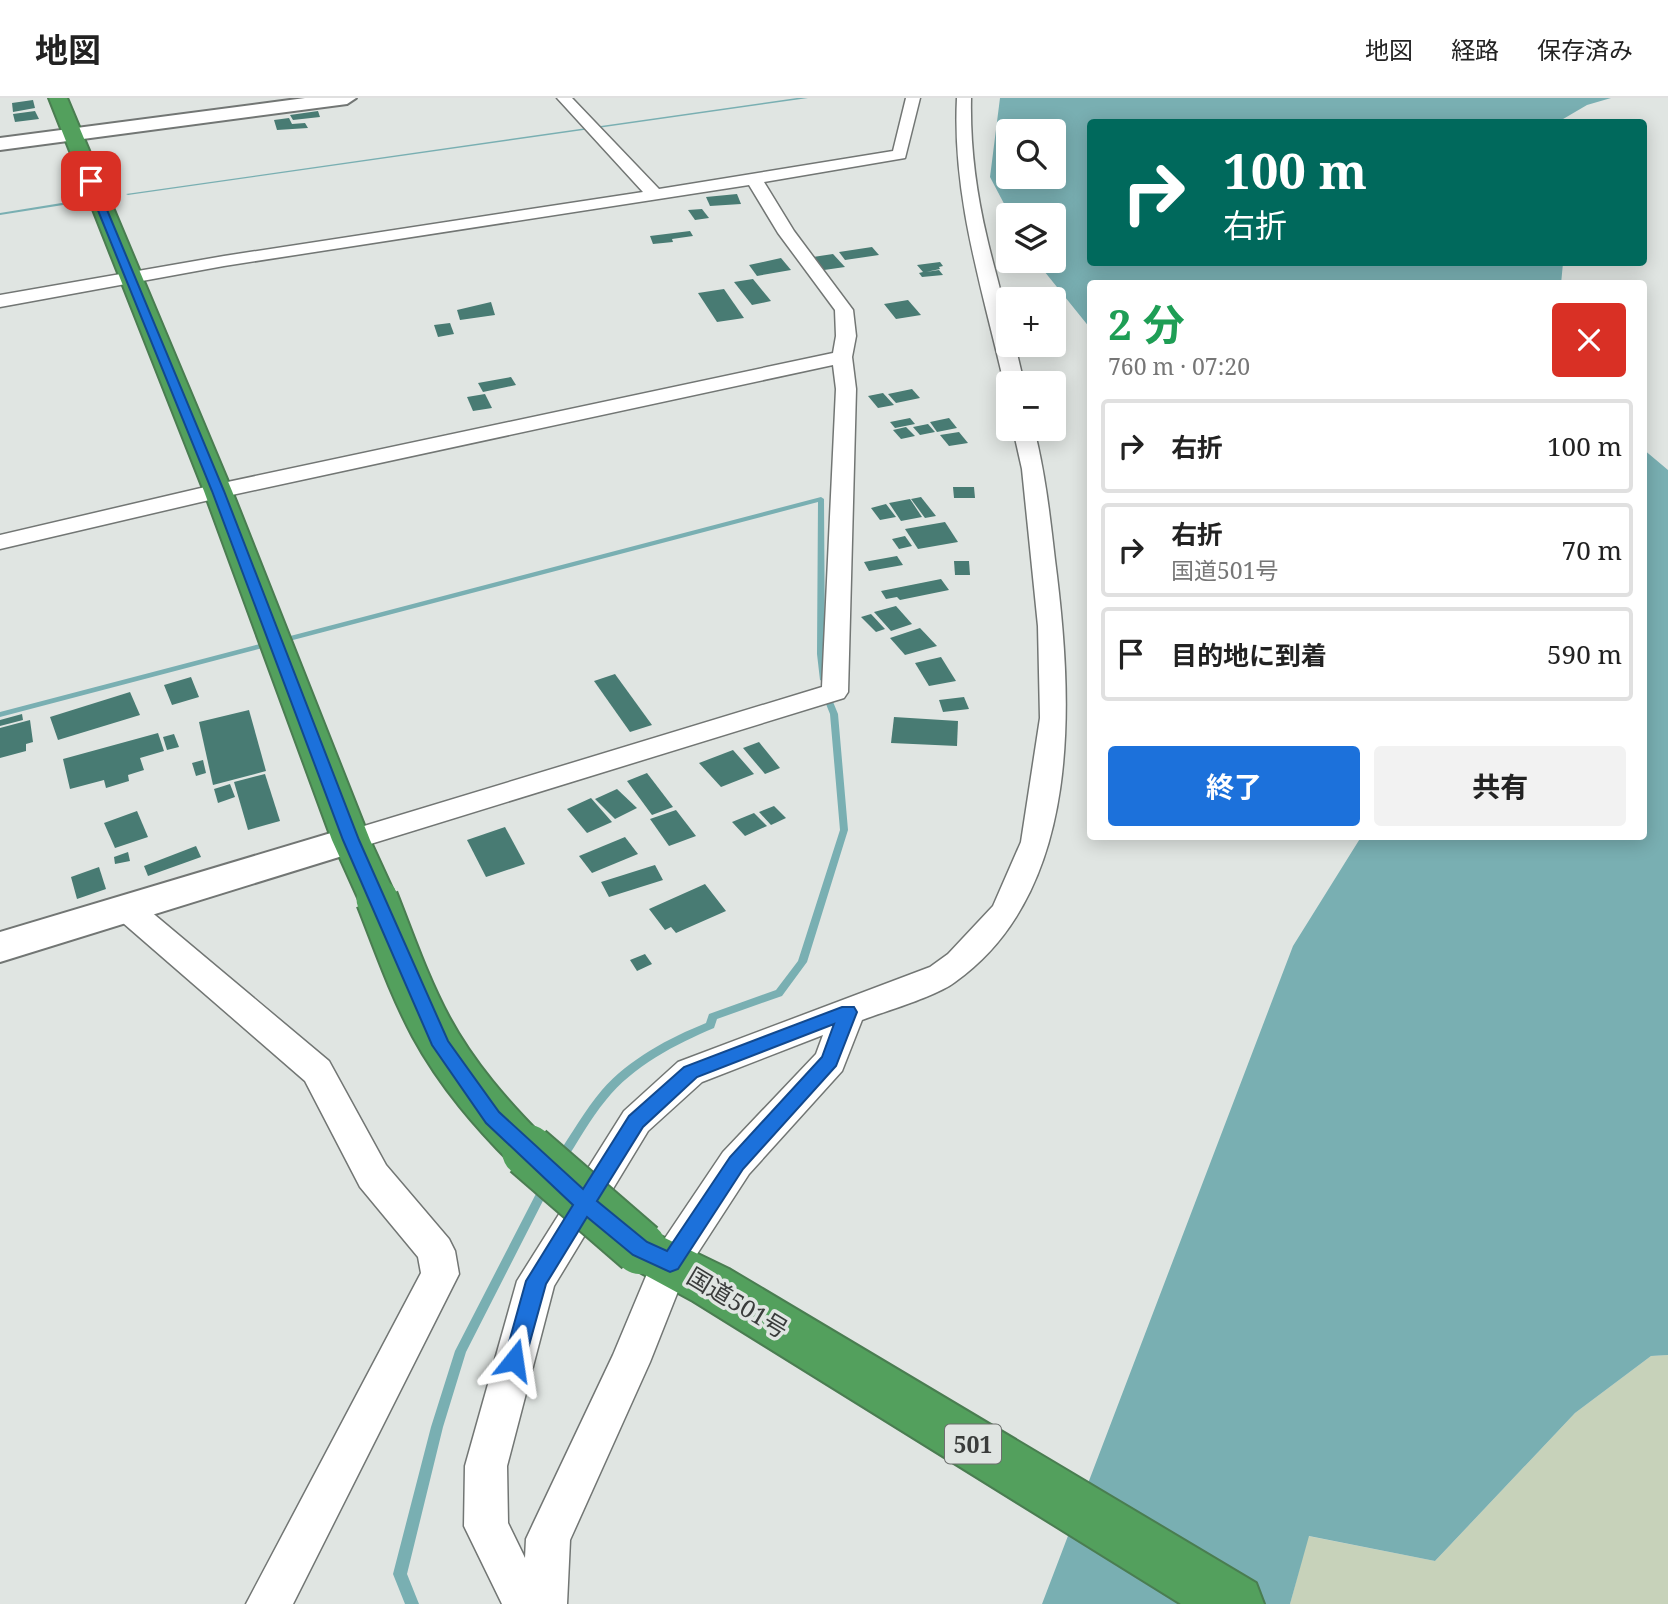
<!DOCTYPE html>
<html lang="ja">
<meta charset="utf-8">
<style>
:root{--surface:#fff;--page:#f2f2f2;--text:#222;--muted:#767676;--line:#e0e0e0;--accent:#1c71db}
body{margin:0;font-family:"Noto Serif","Noto Sans JP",serif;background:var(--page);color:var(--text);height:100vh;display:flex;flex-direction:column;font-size:26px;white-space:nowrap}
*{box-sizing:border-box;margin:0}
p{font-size:23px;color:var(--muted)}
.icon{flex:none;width:38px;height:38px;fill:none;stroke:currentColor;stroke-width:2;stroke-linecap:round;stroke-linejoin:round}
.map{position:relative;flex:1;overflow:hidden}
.panel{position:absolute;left:1087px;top:182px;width:560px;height:560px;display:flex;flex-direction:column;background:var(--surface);border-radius:7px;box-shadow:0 4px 18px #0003}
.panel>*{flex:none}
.top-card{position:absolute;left:1087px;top:21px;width:560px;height:147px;border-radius:7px;box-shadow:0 4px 18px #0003;background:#00695c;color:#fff;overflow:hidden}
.controls{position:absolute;left:996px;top:21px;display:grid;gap:14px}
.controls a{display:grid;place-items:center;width:70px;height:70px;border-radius:7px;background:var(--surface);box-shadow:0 4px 18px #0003;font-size:35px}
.pin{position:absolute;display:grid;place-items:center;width:60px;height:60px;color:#fff;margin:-30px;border-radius:14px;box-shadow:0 4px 10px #0006}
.me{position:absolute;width:77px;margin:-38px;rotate:15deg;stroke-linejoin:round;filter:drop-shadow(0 0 5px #0008)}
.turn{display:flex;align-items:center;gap:24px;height:147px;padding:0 21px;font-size:32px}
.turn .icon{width:91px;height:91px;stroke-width:2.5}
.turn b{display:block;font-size:49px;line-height:60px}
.round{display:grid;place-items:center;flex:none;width:74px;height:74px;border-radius:7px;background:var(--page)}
.head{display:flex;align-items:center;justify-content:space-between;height:119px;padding:0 21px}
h1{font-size:42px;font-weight:700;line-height:52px;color:#1e9e55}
.cta{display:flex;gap:14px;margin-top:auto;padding:14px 21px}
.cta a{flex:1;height:80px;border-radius:7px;background:var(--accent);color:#fff;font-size:28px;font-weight:700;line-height:80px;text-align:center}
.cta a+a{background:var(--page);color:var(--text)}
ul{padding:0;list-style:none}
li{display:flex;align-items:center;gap:21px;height:94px;margin:0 14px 10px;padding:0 7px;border:4px solid var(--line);border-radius:7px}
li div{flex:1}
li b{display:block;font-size:26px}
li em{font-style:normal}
header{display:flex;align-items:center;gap:42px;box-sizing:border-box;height:98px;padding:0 35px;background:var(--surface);border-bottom:2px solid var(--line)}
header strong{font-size:33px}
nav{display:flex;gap:38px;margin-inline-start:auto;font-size:24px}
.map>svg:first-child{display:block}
.green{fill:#c7d2ba}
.water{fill:#79afb2;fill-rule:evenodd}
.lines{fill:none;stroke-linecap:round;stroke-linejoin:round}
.stream{fill:#79afb2;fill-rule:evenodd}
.building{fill:#487b73}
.street-casing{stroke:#727674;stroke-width:3}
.secondary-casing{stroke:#727674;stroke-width:4}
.highway-casing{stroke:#4a7d51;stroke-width:4}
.street{fill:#fff;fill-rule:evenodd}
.secondary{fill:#fff;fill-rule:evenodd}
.highway{fill:#53a05d;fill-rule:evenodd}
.highway-bridge-far1-casing{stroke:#4a7d51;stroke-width:45;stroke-linecap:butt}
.highway-bridge-casing{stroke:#4a7d51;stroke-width:56;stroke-linecap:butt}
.highway-bridge-far1{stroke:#53a05d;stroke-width:41}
.highway-bridge{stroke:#53a05d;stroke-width:52}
.route{fill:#1c71db;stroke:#12498e;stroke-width:2;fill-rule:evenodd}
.labels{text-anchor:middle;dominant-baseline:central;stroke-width:7;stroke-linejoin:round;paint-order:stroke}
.shield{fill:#e0e5e2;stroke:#6c6f6d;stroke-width:2}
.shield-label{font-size:23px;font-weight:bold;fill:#3a3c3b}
.street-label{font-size:24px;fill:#3a3c3b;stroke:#e0e5e2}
</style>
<header>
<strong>地図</strong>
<nav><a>地図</a><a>経路</a><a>保存済み</a></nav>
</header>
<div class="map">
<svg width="1668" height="1506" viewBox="0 0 1668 1506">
<rect width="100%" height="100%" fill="#e0e5e2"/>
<polygon class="green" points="1668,1257 1668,1506 1290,1506 1308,1438 1435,1463 1575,1315 1651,1258"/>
<g class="water">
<path d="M1000,0H1611L1587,7L1558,24H1090V164L1563,165L1561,186H1090V230L1036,163H1054V117H1010L990,79ZM1008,33H1054V79H1008Z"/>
<polygon points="1643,351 1668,372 1668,1257 1651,1258 1575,1315 1435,1463 1309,1438 1290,1506 1042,1506 1293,848 1361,739 1643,738"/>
</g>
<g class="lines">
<g class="stream">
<polygon points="797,0 808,0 128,97 126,96"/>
<polygon points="80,102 82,103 82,104 0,117 0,115"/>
<polygon points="821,399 824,401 825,556 828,582 827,584 824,584 820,582 817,556 818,404 0,619 0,614"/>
<path d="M823,594H829L838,616L848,732L807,864L782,898L717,921L714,930C676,946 633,968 606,1002C590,1021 578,1044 564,1065L560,1066L556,1065L555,1062L556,1059C571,1037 585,1012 602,992C629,961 669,940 706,925L709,916L776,892L798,863L840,732L830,616L822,596Z"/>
<polygon points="545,1084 549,1086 550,1089 466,1254 443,1329 407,1476 419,1506 405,1506 393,1476 431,1329 455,1253 541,1086"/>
</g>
</g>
<g class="building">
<polygon points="33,2 35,10 13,14 12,5"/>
<polygon points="35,13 39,21 15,24 13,16"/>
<polygon points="318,13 320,19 293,22 290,17"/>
<polygon points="289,20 292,26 305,25 308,30 277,32 274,22"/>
<polygon points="737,96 741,106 710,108 706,99"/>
<polygon points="702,111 709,120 695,122 688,112"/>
<polygon points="690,133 693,138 672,141 673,144 653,146 650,138"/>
<polygon points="872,149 879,157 845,162 839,154"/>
<polygon points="833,156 845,169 824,172 813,159"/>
<polygon points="781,160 791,172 757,178 749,167"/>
<polygon points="940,164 943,168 939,169 940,171 926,174 939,172 943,177 922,179 919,175 923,174 917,167"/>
<polygon points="753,181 771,203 752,207 734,184"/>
<polygon points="724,191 744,220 717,224 698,195"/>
<polygon points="908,202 921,217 896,221 884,206"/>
<polygon points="491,204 495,217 460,222 457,212"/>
<polygon points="450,225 454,236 438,239 434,227"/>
<polygon points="511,279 516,287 483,294 478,285"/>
<polygon points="912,291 920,300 896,305 888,296"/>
<polygon points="883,295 894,307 878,310 868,298"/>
<polygon points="485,296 492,310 473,313 467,299"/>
<polygon points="910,320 915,326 895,330 890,324"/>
<polygon points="949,320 957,330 937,334 930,324"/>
<polygon points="928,326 935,334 920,337 913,329"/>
<polygon points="906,329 915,338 901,341 893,332"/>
<polygon points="959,334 968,345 949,348 940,337"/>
<polygon points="953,389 974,389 975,400 954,400"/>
<polygon points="921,399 936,418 925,420 911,401"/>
<polygon points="910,401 922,419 901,423 889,405"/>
<polygon points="886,406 896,419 880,422 871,410"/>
<polygon points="945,424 958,444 918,451 905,431"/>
<polygon points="905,438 912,448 899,451 892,441"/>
<polygon points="897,458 903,467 869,473 864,464"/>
<polygon points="954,463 969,463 970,477 955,477"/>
<polygon points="941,481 949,492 900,502 897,499 886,501 881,493"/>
<polygon points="896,508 912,526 891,533 874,514"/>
<polygon points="871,516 885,531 876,534 861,519"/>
<polygon points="920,530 937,548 905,557 890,540"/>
<polygon points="941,559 956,583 929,588 915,565"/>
<polygon points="615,576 652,627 630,634 594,583"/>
<polygon points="191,579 199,599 172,607 164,587"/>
<polygon points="130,594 140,617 58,642 50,619"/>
<polygon points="964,599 969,611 943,614 939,602"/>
<polygon points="249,612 266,673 213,687 199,624"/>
<polygon points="22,616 23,622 0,628 0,622"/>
<polygon points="894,619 958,623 957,648 891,645"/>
<polygon points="30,622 33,644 26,646 26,653 0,660 0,630"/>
<polygon points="158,635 164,653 140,660 144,672 128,677 129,683 106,690 104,682 70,691 63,661"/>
<polygon points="174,636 179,649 167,652 163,639"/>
<polygon points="759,644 780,670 765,676 743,650"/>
<polygon points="733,652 754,676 721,689 699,665"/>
<polygon points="203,662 206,675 196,678 192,665"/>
<polygon points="647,675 673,709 652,717 627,683"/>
<polygon points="265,676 280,723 248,732 234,684"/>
<polygon points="230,686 235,699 218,705 214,691"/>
<polygon points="617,691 637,710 615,721 595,701"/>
<polygon points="591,700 612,724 587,735 567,711"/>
<polygon points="774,708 786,720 771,727 759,714"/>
<polygon points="676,712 696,738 669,748 650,721"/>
<polygon points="137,713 148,739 115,750 104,725"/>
<polygon points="754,715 767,728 745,738 732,724"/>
<polygon points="505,729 525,766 486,779 467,742"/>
<polygon points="625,739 638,756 592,775 579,758"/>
<polygon points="196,748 201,759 148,778 144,768"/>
<polygon points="128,754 130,763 115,766 114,759"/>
<polygon points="655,767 663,782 609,799 601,784"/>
<polygon points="99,769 106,791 77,801 71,779"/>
<polygon points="705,786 726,813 676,835 671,829 665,832 649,811"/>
<polygon points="645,856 652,866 637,873 630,862"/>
</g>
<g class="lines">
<g class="street-casing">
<g id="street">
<polygon points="557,0 572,0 659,91 893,53 906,0 920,0 905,60 764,84 794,133 853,212 856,238 852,259 856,291 848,594 844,600 351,752 341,749 336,742 341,735 822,589 836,291 833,267 218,400 0,451 0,437 218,386 833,255 836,238 835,212 778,135 749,87 224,168 0,209 0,197 224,158 643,94"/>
<path d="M957,0H971C970,48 976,94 987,140C995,176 1008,210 1008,247H1015L1024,285H1008V290L1004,285C982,190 952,98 957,0Z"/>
<path d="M1013,331H1034C1045,374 1050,418 1055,462C1073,601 1084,792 955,884C937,898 886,913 862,922L842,973L749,1076L686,1173L650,1264L570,1442L567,1506H502L464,1428L465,1368L517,1183L624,1013L678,964L930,869L948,856L993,808L1021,744L1040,620L1038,528L1022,371ZM823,937L816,956L723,1054L657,1152L613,1257L533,1426L526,1441L525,1460L508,1425L507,1368L554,1188L648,1033L702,984Z"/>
<polygon points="126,799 137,802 329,963 386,1067 449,1141 455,1153 459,1176 293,1506 246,1506 421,1175 418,1159 360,1089 305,983 115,818 111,810 115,802"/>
</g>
</g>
<g class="secondary-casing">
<g id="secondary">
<polygon points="305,0 356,0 347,6 0,52 0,40"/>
<polygon points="351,729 365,733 370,742 365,751 0,864 0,834"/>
</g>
</g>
<g class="highway-casing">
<g id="highway">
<polygon points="49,0 67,0 232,393 370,742 397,801 391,811 377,815 363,811 332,742 204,393"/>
<polygon points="640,1128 729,1171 1256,1485 1264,1506 1181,1506 693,1203 623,1165 616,1150 623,1135"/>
</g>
</g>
<use href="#street" class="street"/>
<use href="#secondary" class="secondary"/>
<use href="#highway" class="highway"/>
<g class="highway-bridge-far1-casing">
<path id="highway-bridge-far1" d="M377,801C394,844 409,888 431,929C457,977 492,1017 530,1055"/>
</g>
<g class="highway-bridge-casing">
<polyline id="highway-bridge" points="528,1053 640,1150"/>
</g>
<use href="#highway-bridge-far1" class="highway-bridge-far1"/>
<use href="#highway-bridge" class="highway-bridge"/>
</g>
<path class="route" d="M91,80L95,83L224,393L359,742L448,943L499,1014L583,1091L629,1018L684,969L842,909H854L857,914L836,968L743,1071L678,1171L670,1174L633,1157L587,1119L546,1186L525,1262L522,1270L514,1273L507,1270L504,1262L526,1183L573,1107L486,1025L432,947L343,742L212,393L86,83ZM834,926L822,959L730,1059L667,1153L647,1144L597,1103L643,1029L697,979Z"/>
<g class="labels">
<rect class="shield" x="945" y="1326.5" width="56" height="39" rx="5"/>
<g class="shield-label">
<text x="973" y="1346">501</text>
</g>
<g class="street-label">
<text transform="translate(738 1204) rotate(31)">国道501号</text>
</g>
</g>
</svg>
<div class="controls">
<a><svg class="icon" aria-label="search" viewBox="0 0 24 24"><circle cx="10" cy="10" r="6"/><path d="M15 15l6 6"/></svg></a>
<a><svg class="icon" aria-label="layers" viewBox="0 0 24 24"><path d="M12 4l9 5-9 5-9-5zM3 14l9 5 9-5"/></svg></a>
<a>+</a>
<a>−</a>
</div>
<div class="pin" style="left:91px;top:83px;background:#d93025"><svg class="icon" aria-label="arrive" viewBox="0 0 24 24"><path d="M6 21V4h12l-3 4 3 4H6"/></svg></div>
<svg class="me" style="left:514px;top:1262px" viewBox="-20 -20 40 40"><path d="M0-17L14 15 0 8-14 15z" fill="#1c71db" stroke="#fff" stroke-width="4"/></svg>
<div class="top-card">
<div class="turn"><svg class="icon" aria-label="right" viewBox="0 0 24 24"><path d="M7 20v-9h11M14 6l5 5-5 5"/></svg><div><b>100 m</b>右折</div></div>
</div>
<section class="panel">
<div class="head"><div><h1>2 分</h1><p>760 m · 07:20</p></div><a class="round" style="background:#d93025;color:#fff"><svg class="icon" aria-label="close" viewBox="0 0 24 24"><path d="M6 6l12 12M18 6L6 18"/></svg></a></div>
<ul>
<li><svg class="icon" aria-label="right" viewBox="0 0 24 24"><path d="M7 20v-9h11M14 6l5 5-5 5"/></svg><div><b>右折</b></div><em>100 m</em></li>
<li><svg class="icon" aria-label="right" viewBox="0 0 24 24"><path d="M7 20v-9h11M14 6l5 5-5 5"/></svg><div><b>右折</b><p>国道501号</p></div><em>70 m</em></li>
<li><svg class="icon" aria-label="arrive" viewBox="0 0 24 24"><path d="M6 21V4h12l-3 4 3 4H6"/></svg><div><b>目的地に到着</b></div><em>590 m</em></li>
</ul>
<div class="cta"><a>終了</a><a>共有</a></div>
</section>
</div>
